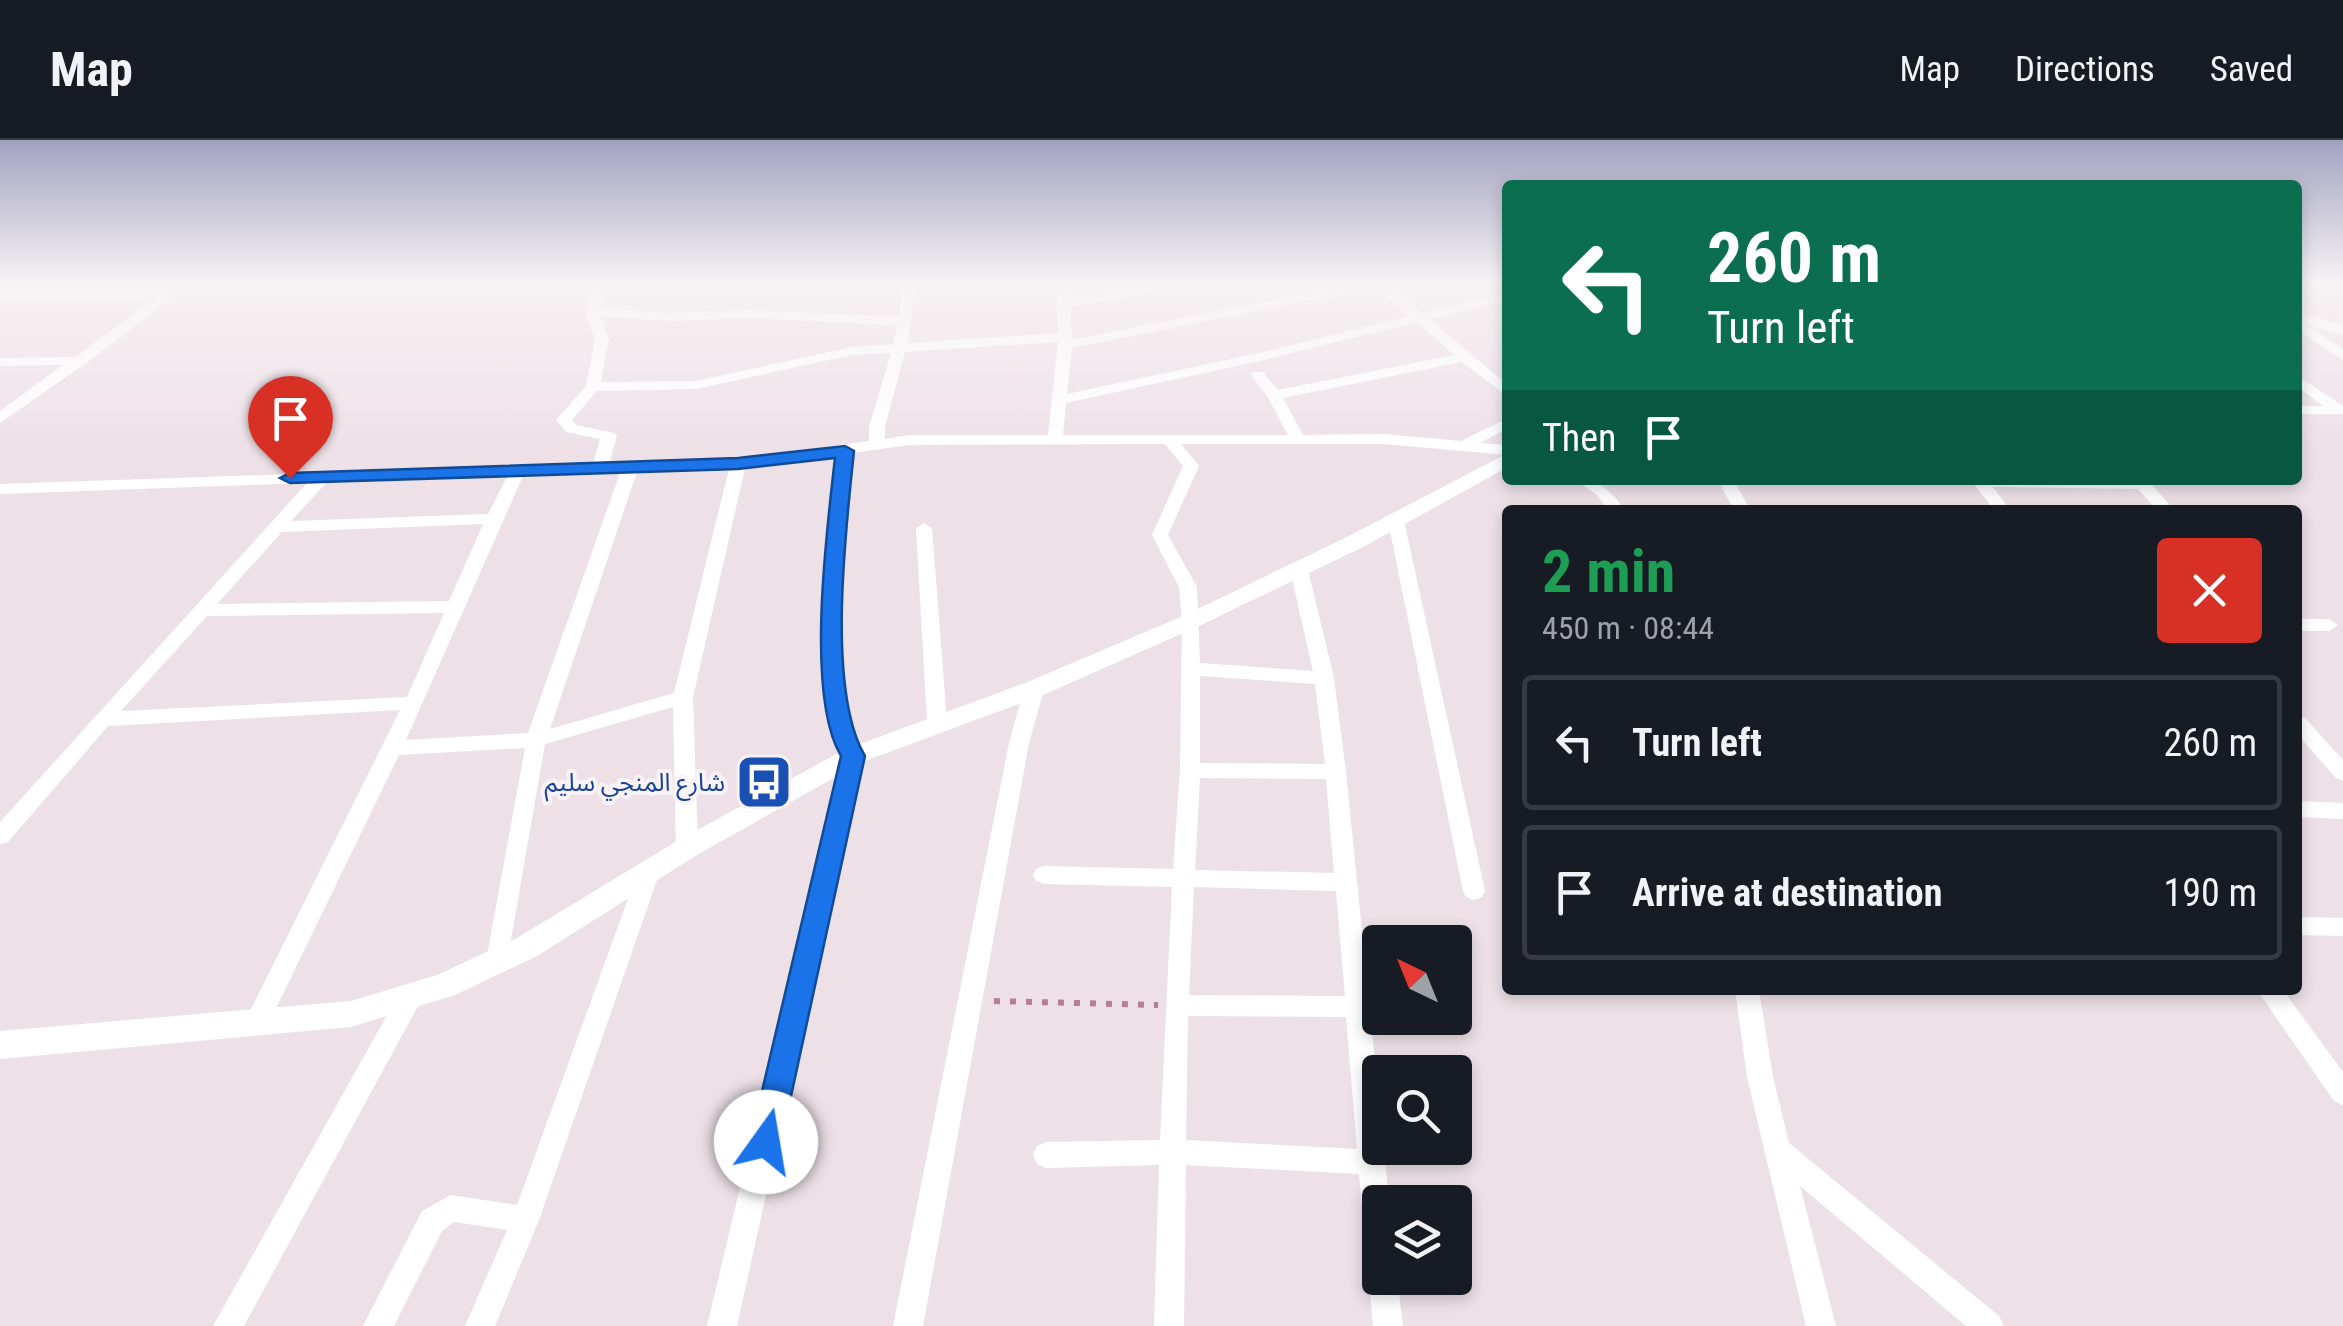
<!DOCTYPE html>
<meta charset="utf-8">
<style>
:root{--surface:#171b24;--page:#242831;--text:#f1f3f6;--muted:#9ea1a6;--line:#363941}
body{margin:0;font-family:"Roboto Condensed","Noto Sans Arabic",sans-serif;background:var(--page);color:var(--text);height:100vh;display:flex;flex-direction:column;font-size:38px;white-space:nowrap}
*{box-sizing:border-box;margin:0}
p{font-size:32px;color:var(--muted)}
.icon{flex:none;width:55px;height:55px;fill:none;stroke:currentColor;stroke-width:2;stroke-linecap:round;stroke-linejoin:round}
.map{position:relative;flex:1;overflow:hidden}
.drawer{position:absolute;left:1502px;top:365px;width:800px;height:490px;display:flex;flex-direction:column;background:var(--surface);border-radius:10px;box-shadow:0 5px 15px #0003}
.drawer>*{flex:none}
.guide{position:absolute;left:1502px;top:40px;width:800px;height:305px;border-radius:10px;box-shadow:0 5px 15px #0003;background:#0b6e4f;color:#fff;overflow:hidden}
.needle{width:65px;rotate:317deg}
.controls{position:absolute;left:1362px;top:785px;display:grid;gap:20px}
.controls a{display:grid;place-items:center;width:110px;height:110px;border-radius:10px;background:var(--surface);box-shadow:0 5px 15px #0003;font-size:50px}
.pin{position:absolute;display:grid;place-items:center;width:85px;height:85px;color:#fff;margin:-102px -42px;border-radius:50% 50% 50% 0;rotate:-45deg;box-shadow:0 0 10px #0007}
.pin .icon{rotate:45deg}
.me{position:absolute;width:110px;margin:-55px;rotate:13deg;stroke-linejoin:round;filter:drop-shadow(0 0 8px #0008)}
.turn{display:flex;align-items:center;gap:35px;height:210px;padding:0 40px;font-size:45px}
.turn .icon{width:130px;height:130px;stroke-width:2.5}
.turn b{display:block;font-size:70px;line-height:85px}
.then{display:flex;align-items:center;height:95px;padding:0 40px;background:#0003;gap:20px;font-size:38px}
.round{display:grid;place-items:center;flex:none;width:105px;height:105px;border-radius:10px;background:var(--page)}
.head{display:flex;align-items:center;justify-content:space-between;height:170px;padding:0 40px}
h1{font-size:60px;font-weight:700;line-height:75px;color:#1e9e55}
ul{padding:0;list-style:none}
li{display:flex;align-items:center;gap:30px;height:135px;margin:0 20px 15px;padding:0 20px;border:5px solid var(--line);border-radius:10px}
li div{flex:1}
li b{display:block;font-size:38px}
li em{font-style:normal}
header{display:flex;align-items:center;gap:60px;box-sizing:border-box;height:140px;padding:0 50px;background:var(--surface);border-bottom:2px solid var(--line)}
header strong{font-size:48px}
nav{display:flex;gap:55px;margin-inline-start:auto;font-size:35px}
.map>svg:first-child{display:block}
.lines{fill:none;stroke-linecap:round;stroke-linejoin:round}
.path{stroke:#b47e94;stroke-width:6;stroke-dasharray:6 10;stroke-linecap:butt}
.minor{fill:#fff;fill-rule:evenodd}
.tertiary{fill:#fff;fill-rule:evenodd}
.route{fill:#1a73e8;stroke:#114b97;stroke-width:2.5}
.labels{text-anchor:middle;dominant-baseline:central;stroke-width:8;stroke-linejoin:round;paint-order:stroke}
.transit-label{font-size:25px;fill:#164399;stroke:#f9f2f6;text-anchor:end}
</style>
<header>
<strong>Map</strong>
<nav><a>Map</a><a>Directions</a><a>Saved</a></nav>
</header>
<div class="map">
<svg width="2343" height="1186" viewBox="0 0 2343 1186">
<rect width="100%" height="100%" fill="#ede1e7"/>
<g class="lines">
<polyline class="path" points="994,861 1158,865"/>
<g class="minor">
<polygon points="177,142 192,142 85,224 0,283 0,271 63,225 0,226 0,218 75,217 156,158 0,159 0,151 167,150"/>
<path d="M599,142H612L600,168L669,173L749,170L899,177L903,146H800L794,142H916L908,203L1058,193L1056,142H1068L1069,159L1166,142H1196L1070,167L1072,200L1361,142H1388L1422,173L1488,157L1470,142H1485L1501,154L1508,152V168L1496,163L1429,179L1508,245V257L1462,222L1283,258L1303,295L1384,294L1461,301L1508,278V288L1480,303L1508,305V315L1384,304H1181L1199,326L1168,395L1197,447L1200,523L1313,531L1290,430L1299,425L1308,430L1334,538L1346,632L1380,971V1008H1384L1389,1062H1380V1138H1397L1403,1186H1373L1369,1138L1373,1128L1379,1125L1370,1122L1366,1112L1359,1034L1186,1025L1184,1186H1154L1159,1025L1046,1028L1037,1024L1033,1015L1037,1006L1046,1002L1160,1000L1172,747L1044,744L1036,741L1033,735L1036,729L1044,726L1173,729L1180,630L1182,481L1179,447L1152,395L1183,326L1165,304L909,305L853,313C842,410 823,524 863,616L737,1186H707L843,616C804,524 825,411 837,315L745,328L693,557L698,708L695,714H679L676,708L673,567L545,604L506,828L498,831L490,828L486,821L525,608L399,615L265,891L256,894L247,891L244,883L400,570L108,586L8,702L0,704V682L307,343L0,354V344L593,324L600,299L566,292L556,280L586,246L595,199L585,171ZM1375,147L1409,176L1259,213L1067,254L1072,208ZM600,176L669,181L749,178L898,185L893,204L852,207L696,241L601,242L609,199ZM1417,182L1454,215L1278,250L1263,232H1253L1251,235L1267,256L1288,295H1063L1066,263L1259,221ZM1058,202L1048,295H909L885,299V287L905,212ZM891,213L869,287V301L738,319L609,324L617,296L614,293L576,285L572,280L597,251L696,249L852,215ZM729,329L674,553L550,589L637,332ZM620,333L528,593L406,600L523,336ZM507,337L488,374L291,381L326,343ZM483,384L449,461L217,464L282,392ZM444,473L407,557L121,571L207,476ZM1200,536L1315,544L1325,624L1200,623ZM1200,638L1326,639L1334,733L1195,730ZM1194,747L1336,751L1345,856L1189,855ZM1188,876L1346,877L1357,1009L1186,1000Z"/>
<polygon points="2298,180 2343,209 2343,220 2298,190"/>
<polygon points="2298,236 2343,266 2343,274 2298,274 2298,266 2323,266 2298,247"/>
<path d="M1575,340C1601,340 1610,350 1625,370H1608L1597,355Z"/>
<polygon points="1718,340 1734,340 1750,370 1734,370"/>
<polygon points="1971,340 2148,340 2174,370 2157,370 2138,349 1993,347 2010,370 1994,370"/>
<polygon points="1396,376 1404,381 1485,751 1482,757 1474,760 1466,757 1463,751 1388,381"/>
<polygon points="924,383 932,388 947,582 937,589 927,582 916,388"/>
<polygon points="2298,479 2329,479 2338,485 2329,491 2298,491"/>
<polygon points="1034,542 1044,549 1029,603 923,1186 893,1186 1009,603 1024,549"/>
<polygon points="2298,576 2305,578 2343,620 2343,641 2336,638 2298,595"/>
<polygon points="2298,661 2343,663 2343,679 2298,677"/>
<polygon points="648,725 656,728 659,734 539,1080 495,1186 465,1186 507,1090 454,1082 442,1091 394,1186 363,1186 422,1071 451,1055 517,1065 637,734 640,728"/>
<polygon points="2298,777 2343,778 2343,796 2298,795"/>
<polygon points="409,849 418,852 421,859 418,866 244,1186 213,1186 400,852"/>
<polygon points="1735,850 1759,850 1773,937 1789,1003 1999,1176 2004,1186 1966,1186 1800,1046 1836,1186 1806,1186 1747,937"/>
<polygon points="2257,850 2283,850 2343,932 2343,965 2334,961"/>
</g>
<g class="tertiary">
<polygon points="2298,172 2343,185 2343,195 2298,182"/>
<polygon points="1508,313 1508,327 1363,407 1199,486 1043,555 862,622 697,715 537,816 455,855 351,887 0,919 0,891 351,861 437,835 517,798 677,701 844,610 1025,543 1183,476 1347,397"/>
</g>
</g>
<linearGradient id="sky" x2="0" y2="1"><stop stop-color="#a1a2c0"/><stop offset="0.46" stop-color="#f7f2f4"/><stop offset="1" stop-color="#f7f2f4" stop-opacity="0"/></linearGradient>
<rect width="2343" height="308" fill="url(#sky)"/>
<path class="route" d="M845,306L854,311C846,388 826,550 865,616L781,1002L776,1012L766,1017L755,1012L750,1002L841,616C805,556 827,389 835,318L738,329L290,343L280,338L290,333L738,318Z"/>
<defs>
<g id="bus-square" transform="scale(2.875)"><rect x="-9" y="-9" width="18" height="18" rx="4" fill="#1a4fb4" stroke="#f9f2f6"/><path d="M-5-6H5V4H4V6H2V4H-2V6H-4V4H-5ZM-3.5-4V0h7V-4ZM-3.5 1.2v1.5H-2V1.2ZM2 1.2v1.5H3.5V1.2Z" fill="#fff"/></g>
</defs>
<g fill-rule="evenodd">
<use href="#bus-square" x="764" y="642"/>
</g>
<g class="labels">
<g class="transit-label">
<text x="725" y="642">شارع المنجي سليم</text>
</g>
</g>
</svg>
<div class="controls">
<a><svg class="needle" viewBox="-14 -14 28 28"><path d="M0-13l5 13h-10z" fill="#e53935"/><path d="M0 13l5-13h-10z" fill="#9ea1a6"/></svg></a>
<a><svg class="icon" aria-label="search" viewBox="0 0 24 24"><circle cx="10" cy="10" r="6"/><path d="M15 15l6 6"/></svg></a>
<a><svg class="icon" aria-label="layers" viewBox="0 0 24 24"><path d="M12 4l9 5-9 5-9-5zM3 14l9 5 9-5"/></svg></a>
</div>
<div class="pin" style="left:290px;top:338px;background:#d93025"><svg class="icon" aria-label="arrive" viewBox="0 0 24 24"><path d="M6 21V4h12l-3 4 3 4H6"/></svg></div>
<svg class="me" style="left:766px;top:1002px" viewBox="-20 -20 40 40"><circle r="19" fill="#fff"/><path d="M0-13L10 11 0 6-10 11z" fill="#1a73e8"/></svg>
<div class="guide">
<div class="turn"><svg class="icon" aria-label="left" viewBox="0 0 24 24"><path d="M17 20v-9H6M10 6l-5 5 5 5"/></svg><div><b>260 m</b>Turn left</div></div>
<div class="then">Then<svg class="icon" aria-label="arrive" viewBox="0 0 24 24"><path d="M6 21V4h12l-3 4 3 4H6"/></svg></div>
</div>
<section class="drawer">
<div class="head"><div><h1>2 min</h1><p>450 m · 08:44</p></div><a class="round" style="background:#d93025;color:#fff"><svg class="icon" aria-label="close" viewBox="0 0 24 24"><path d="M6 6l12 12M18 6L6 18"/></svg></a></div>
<ul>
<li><svg class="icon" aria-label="left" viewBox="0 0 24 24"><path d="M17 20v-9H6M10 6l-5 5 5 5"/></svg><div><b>Turn left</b></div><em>260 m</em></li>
<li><svg class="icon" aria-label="arrive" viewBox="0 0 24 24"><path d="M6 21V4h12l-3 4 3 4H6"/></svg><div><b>Arrive at destination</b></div><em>190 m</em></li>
</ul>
</section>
</div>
